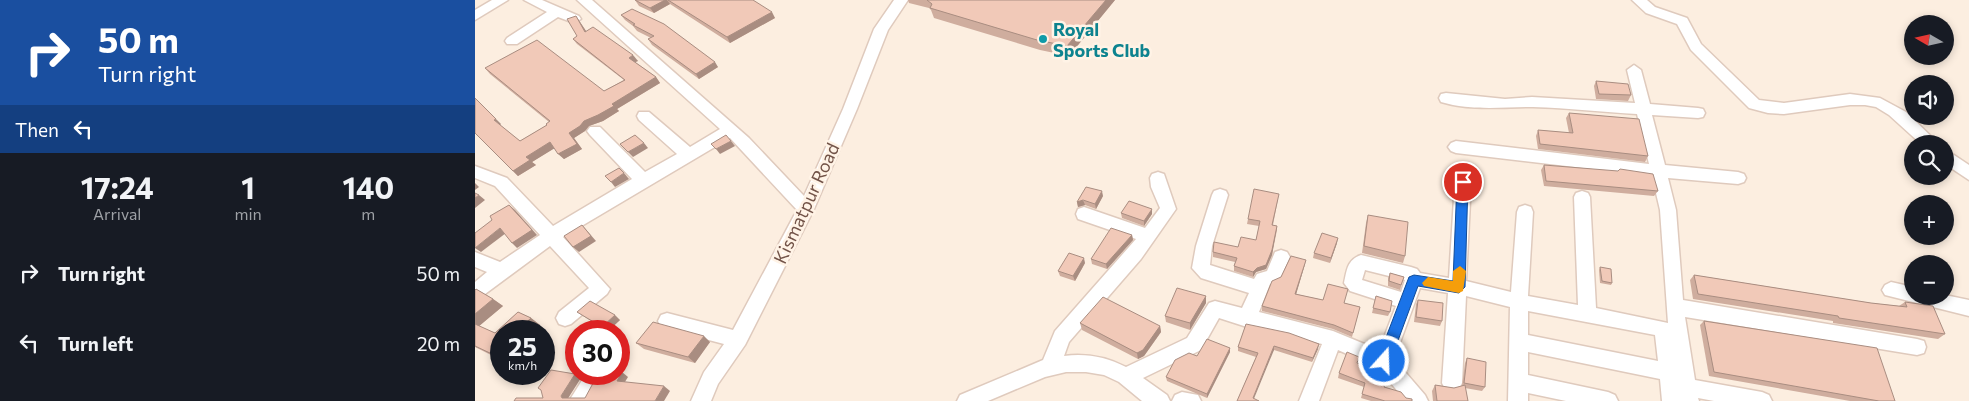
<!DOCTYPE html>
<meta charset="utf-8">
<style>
:root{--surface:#171b24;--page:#20242c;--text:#f1f3f6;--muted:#9ea1a6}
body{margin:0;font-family:Commissioner,sans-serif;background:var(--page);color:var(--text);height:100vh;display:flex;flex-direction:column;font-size:19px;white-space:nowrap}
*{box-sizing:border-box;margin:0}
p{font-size:16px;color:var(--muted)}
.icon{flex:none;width:28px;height:28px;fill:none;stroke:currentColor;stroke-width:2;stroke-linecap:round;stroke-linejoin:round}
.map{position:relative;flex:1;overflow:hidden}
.sheet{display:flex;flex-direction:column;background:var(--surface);width:475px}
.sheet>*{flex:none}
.hud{background:#1a4fa0;color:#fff;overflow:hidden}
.needle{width:32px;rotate:279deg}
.tools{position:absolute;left:1429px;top:15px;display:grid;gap:10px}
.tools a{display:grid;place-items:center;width:50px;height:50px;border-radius:50%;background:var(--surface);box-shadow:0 2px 8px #0003;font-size:25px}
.speed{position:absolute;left:15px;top:320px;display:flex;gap:10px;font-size:25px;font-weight:700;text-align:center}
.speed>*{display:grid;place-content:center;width:65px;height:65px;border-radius:50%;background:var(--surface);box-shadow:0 2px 8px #0003;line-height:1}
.speed small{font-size:12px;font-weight:400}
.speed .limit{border:8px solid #d22;background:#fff;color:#111}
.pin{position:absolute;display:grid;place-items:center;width:42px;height:42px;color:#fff;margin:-21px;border:2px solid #fff;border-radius:50%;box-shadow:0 1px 5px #0007}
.me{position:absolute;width:55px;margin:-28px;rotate:20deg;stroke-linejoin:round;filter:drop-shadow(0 0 4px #0008)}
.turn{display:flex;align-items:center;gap:18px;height:105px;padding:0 15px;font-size:22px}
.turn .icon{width:65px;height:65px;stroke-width:2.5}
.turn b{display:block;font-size:35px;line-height:42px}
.then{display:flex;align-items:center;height:48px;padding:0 15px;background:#0003;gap:10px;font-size:19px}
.eta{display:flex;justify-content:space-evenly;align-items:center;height:85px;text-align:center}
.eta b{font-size:30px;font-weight:700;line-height:35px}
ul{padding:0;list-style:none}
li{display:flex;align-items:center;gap:15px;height:70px;padding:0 15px}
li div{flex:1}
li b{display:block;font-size:19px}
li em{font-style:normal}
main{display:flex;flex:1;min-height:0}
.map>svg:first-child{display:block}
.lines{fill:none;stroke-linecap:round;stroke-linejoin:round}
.minor-casing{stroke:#dfcabd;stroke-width:3}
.minor{fill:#fff;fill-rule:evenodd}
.wall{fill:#cfad9e}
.shaded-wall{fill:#a98d81}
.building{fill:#f1c9b8;stroke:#a98d81}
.route{fill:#1a73e8;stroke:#114b97}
.slow{fill:#f59e0b}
.culture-dot{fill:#0f9aa8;stroke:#fff3e6;stroke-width:2}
.labels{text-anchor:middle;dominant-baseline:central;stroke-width:5;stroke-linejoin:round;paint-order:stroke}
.culture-label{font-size:18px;font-weight:bold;fill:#0d838f;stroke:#fff3e6;text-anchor:start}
.street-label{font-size:18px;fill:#725348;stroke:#fff3e6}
</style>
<main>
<section class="sheet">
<div class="hud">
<div class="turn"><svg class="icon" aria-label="right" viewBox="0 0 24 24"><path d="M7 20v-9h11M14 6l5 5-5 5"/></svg><div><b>50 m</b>Turn right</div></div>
<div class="then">Then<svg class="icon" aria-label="left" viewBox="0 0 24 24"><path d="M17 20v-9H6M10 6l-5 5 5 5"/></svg></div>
</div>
<div class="eta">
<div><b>17:24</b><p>Arrival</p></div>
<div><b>1</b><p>min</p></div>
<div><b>140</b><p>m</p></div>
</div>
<ul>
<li><svg class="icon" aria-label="right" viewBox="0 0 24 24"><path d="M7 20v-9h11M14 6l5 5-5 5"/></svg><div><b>Turn right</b></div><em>50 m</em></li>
<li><svg class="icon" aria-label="left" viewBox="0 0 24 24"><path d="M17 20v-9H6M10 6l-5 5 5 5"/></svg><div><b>Turn left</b></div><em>20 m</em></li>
</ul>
</section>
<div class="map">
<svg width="1494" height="401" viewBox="0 0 1494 401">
<rect width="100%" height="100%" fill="#fceee0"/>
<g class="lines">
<g class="minor-casing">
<g id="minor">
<polygon points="17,0 33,0 0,20 0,10"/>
<polygon points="49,0 67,0 104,16 106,19 99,23 83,17 42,44 32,44 30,41 32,38 72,12"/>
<polygon points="102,0 117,0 274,138 329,196 368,109 399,29 419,0 433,0 413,30 382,109 339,209 270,345 243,384 236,401 216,401 229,372 249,344 192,329 186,327 183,321 186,315 192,313 258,330 322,210 255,138 88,237 135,289 132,294 96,324 90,326 84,324 81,318 84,312 114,288 75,246 6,297 0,300 0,282 12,272 0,267 0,252 25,262 65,235 20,186 0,178 0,166 32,178 78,226 157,179 115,135 112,131 115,127 125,127 170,172 202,154 164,120 162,116 164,112 174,112 215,147 245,129"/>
<polygon points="1157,0 1172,0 1180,7 1212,18 1226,44 1284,100 1309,103 1375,94 1405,98 1431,112 1464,144 1446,144 1414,115 1401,107 1390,105 1375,105 1309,114 1293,113 1274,108 1216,50 1202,24 1171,13"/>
<path d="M1159,65L1166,70L1175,104L1223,108L1228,109L1230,113L1228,117L1223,118L1177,115L1190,165L1263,172L1269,174L1271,178L1269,182L1263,184L1193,178L1201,210L1208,300L1442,339L1449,341L1451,347L1449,353L1442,355L1210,317L1220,380L1287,392L1294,395L1297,401H1239L1223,398L1224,401H1187L1185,379L1053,352V375L1133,392L1140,395L1143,401H1091L1053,393V401H1033L1035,307L991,296L987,383L984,389L977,392L970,389L967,383L973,293L945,288L919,359L950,395L953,401H931L902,367L863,350L844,401H824L847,344L775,326L772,327L744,318L726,350L668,378L692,395L695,401H667L644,382L629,375L611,372H591L570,377L513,401H482L485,395L568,360L580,331L661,239L603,219L601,214L603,209L609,207L670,228L685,208L676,187L675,178L677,174L683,172L689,174L701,209L666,259L594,342L589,356C612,353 631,357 651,367L712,338L734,303L740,301L767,308L774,293L726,278L717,268L721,246L737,195L739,191L745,189L751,191L753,195L737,246L735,265L779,279L782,274L792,271L800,252L806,250L812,252L815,257L804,281L795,284L784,312L858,331L904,350L921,306L875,291L869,283C872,270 872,260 886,255L936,267L942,269L945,273L974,278L980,182L982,178L988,176L994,178L996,182L991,281L1036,292L1042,212L1044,207L1050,205L1056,207L1058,212L1053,296L1103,305L1099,197L1101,193L1107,191L1113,193L1115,197L1121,308L1193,323L1185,210L1177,176L981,153L976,151L973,147L976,143L981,141L1174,164L1162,114C1128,112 1093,108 1058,107C1027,107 996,111 966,102L964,98L966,94L971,93L1030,99L1057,97L1160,103L1152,70ZM890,270L930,280L926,292L887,280ZM1053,311L1180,335L1183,361L1053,335Z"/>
<polygon points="1470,149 1494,165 1494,180 1470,164"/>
<polygon points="1416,282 1438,287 1438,296 1470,295 1494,300 1494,316 1410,295 1407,290 1410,285"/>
<polygon points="111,374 131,374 115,401 94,401"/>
<polygon points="707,392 723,395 726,401 697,401 700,395"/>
</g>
</g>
<use href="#minor" class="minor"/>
</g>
<g class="wall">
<polygon points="160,0 278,0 300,18 255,43 195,4 179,13 164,6"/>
<polygon points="433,0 640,0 594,56 565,50 459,18 456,10 454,8 434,3"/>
<polygon points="146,15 243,67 224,79 177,45 173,39 176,38 162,31 158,26 150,20"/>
<polygon points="101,16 111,31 163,61 160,62 181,77 185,83 142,109 144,111 128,121 114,126 110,131 99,138 107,149 89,159 79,148 57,162 61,165 43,176 0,133 26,124 25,125 45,141 72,125 74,122 15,74 10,68 129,91 149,80 102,44 98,39 102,36"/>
<polygon points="1121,81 1156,95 1153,101 1121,99 1119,86"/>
<polygon points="1094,113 1173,156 1170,162 1063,149 1061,136 1063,130 1094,133 1091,118"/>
<polygon points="1069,165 1183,191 1179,196 1069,186 1066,170"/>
<polygon points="628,196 621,209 610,205 603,207 602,202"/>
<polygon points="803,199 798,225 802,226 802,230 797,255 791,269 781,272 778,277 759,271 759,266 760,262 738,257 738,252 763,247 781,240 784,226 772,224 773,219"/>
<polygon points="646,213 677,214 669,226 647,218"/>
<polygon points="893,215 930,256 928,263 887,253 891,223"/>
<polygon points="657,235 658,240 632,269 617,264 616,259"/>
<polygon points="862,243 855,263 838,258 839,253"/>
<polygon points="610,263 600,281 585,276 583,271"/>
<polygon points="830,264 821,294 848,300 869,303 885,307 877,337 858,329 787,311 787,306 806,277"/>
<polygon points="1125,267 1137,283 1136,285 1125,283 1124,270"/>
<polygon points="915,273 929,277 925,290 913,286 913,278"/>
<polygon points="1219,275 1396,303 1424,306 1430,302 1470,334 1463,339 1358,323 1358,321 1218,299 1215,280"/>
<polygon points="1,289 18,299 28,306 4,326 20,333 43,312 56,318 65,325 58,331 26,331 26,360 0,347"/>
<polygon points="731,296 731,303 715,330 691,322 690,316"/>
<polygon points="901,296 915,312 913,316 897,313"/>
<polygon points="943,300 967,321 965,326 939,322 941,304"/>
<polygon points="102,312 145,320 133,331 108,316"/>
<polygon points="1229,321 1420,401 1375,401 1234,376 1225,325"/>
<polygon points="605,323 685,326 686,332 669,356 663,359 607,330"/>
<polygon points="771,324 843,349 837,362 799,350 762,401 781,357 763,351 763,347"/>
<polygon points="235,342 220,363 169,349 161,343"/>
<polygon points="755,348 755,352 732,398 692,381 691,377 722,356"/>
<polygon points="992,358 1010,387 1007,391 990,388 993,401 958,401 957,391 960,385 979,388 987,386 990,363"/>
<polygon points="882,363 909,387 937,401 896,401 886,398 889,387 863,378 864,373"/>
</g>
<g class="shaded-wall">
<polygon points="190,0 192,0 195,4 179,13 175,8"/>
<polygon points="631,0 640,0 594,56 592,46"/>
<polygon points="297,12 300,18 255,43 252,37"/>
<polygon points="101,16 115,37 110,32"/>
<polygon points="158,55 163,61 158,63 154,58"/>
<polygon points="240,62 243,67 224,79 221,74"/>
<polygon points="181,77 185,83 142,109 144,111 128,121 114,126 110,131 99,138 107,149 89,159 83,154 94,133 109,121"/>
<polygon points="21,119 26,124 25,125 19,120"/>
<polygon points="256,141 260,146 245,154 241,149"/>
<polygon points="75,142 80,148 57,162 61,165 43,176 38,171 51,157"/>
<polygon points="169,143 173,148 158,157 153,152"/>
<polygon points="149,173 154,179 140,187 136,182"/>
<polygon points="0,183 4,187 0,190"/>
<polygon points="627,191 628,196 621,209 620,204"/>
<polygon points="4,195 10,200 0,208 0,198"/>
<polygon points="608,200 610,205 603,207 602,202"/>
<polygon points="34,205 40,210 62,235 42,248 37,243"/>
<polygon points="677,209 677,214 669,226 669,221"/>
<polygon points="107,225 121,241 104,252 98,247"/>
<polygon points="802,226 797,255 791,269 781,272 778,277 778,272 782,268"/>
<polygon points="25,228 31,233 6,252 0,248"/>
<polygon points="657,235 658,240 632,269 631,264"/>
<polygon points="863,238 862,243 855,263 856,258"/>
<polygon points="609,258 610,263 600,281 598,276"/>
<polygon points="831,260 830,264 820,298 820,294"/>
<polygon points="731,296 731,303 715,330 715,323"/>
<polygon points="18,299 28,306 3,327 0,325 0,314"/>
<polygon points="140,315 145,320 133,331 127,327"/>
<polygon points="56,318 65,325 58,331 42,331"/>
<polygon points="685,326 686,332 669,356 663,359 662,353"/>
<polygon points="229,336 235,342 220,363 213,357"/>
<polygon points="844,344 843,349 837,362 838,358"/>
<polygon points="26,346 26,360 17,354"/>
<polygon points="799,346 799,350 778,401 778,398"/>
<polygon points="755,348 755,352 732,398 732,394"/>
<polygon points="147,372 153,377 148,385 142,381"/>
<polygon points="100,374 106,378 92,400 87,398 86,396"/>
<polygon points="189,386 195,391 189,401 180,401"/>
</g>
<g class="building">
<polygon points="160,0 190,0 175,8"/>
<polygon points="193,0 278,0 297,12 252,37"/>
<polygon points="452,0 631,0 592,46 562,40 455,8 457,4"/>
<polygon points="157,9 189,24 240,62 221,74 173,39 179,36 158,25 160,24 146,15"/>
<polygon points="101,16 110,32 118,27 158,55 154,58 181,77 137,104 139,106 123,115 109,121 105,126 94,133 102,144 83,154 75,142 51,157 55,160 38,171 0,133 0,98 21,119 19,120 45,141 72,125 71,124 75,121 10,68 62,40 129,91 150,80 98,39 102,36 92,19"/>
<polygon points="1121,81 1153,84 1156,95 1124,94"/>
<polygon points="1094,113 1164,119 1173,156 1065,144 1063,130 1098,133"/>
<polygon points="160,135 169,143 153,152 145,144"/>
<polygon points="251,135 256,141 241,149 236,144"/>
<polygon points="1069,165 1143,171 1145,169 1178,174 1183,191 1071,181"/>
<polygon points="144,168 149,173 136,182 130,176"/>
<polygon points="611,187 627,191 620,204 608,200 602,202"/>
<polygon points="779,189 804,194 797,225 802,226 797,250 791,265 782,268 778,272 759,266 762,258 738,252 739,242 763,247 766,237 781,240 785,221 773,219"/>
<polygon points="0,193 4,195 0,198"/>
<polygon points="654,201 677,209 669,221 646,213"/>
<polygon points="34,205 57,230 37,243 25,228 0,248 0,233 17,220 15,216"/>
<polygon points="893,215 933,222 930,256 889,246"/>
<polygon points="107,225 116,236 98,247 89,236"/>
<polygon points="636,228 657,235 631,264 616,259"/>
<polygon points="847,233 863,238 856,258 839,253"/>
<polygon points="594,253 609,258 598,276 583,271"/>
<polygon points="816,256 831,260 820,294 848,300 853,284 873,289 869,303 885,307 878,333 859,325 787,306 797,281 806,277"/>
<polygon points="1125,267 1136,269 1137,283 1127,281"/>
<polygon points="915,273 929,277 926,285 914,281"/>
<polygon points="1219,275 1396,303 1432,307 1430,302 1458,306 1470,334 1364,318 1363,316 1223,294"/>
<polygon points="702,288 731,296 715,323 690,316"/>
<polygon points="1,289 18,299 0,314 0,290"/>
<polygon points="901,296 917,301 915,312 898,308"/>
<polygon points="628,297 685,326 668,350 662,353 605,323"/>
<polygon points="943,300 968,303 967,321 941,317"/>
<polygon points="115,301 140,315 127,327 102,312"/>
<polygon points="43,312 56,318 42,331 26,331 26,346 17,354 0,346 0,324 20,333"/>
<polygon points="1229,321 1402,348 1420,401 1404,401 1239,372"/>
<polygon points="178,322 229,336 213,357 161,343"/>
<polygon points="771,324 814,333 844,344 838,358 799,346 778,398 784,401 762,401 783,353 763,347"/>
<polygon points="732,339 755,348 732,394 691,377 700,360 714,353 722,356"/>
<polygon points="872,352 884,357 882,363 909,372 912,375 909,387 926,392 931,398 937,399 937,401 910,401 887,394 890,383 864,373"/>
<polygon points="992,358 1011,362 1010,387 989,383"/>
<polygon points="76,370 100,374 86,396 87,398 110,398 123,374 144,374 144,372 147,372 142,381 189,386 180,401 39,401 41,398 68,398 66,390 63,388"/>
<polygon points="960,385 979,388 990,385 993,401 962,401"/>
</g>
<polygon class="route" points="988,178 993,182 990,287 984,293 943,286 914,365 904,365 902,361 934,277 939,275 978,281 982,182"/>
<polygon class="slow" points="985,266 991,271 988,291 984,293 949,286 947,283 953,277 978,281 978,271"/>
<circle class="culture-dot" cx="568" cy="39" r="5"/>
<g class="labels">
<g class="culture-label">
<text x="578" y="29">Royal<tspan x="578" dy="21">Sports Club</tspan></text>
</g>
<g class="street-label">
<text transform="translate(331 203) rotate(-65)">Kismatpur Road</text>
</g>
</g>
</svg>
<div class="tools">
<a><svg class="needle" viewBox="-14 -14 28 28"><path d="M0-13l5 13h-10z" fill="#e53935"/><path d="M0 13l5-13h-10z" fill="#9ea1a6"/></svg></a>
<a><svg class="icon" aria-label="sound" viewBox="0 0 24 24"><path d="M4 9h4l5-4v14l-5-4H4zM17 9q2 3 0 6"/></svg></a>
<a><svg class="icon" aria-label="search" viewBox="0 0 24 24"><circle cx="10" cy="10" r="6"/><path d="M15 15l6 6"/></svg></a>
<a>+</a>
<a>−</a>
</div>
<div class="speed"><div>25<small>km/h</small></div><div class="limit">30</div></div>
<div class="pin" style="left:988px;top:182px;background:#d93025"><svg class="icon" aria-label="arrive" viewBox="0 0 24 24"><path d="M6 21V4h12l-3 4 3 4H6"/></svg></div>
<svg class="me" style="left:909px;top:361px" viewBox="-20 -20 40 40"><circle r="17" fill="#1a73e8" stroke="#fff" stroke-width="3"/><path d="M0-11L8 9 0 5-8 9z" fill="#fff"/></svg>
</div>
</main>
